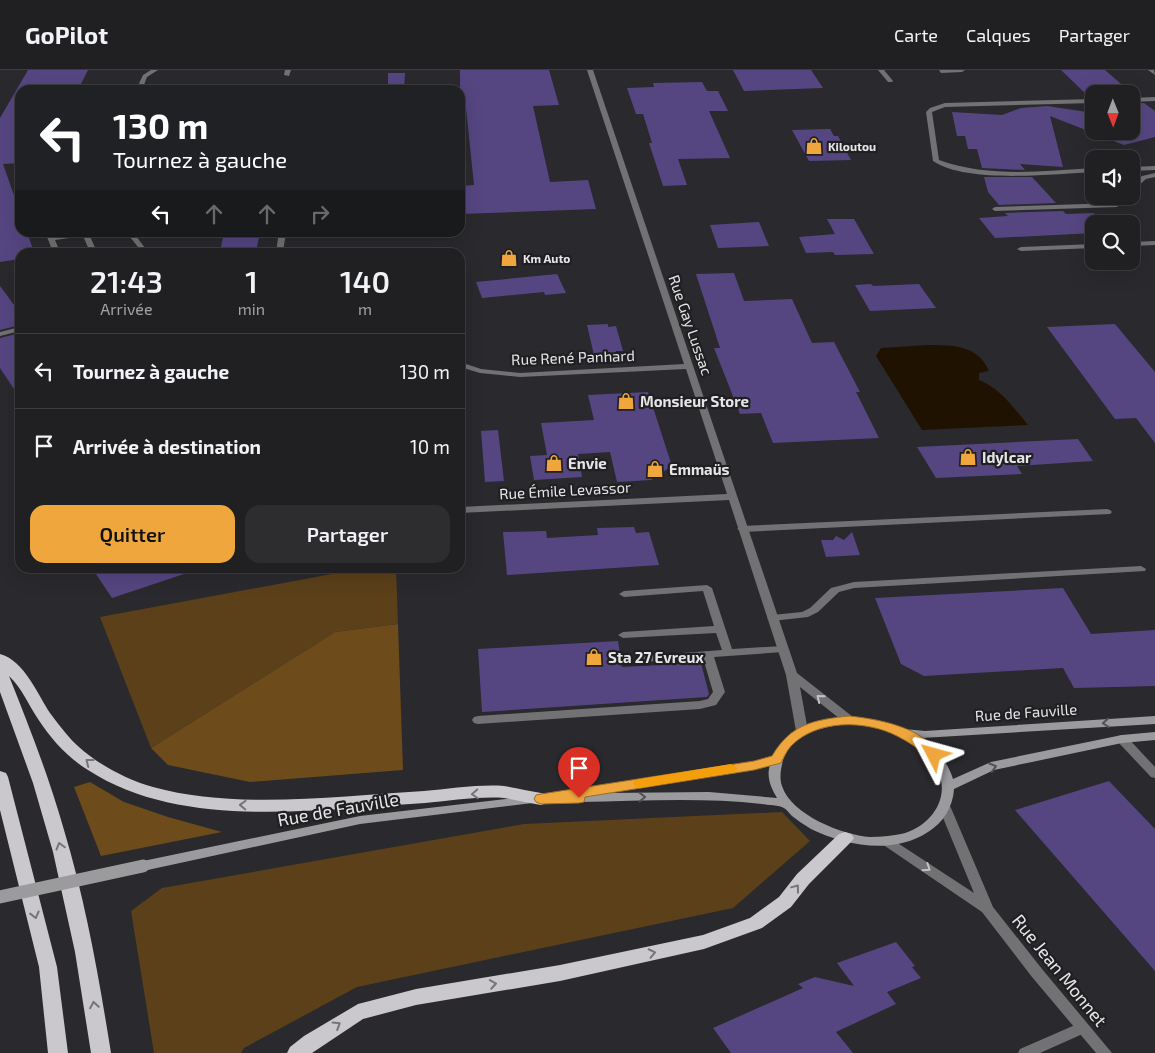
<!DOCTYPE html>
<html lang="fr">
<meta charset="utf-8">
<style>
:root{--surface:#201f22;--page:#2d2c2f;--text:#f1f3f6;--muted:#a2a2a5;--line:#3d3d40;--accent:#efa73d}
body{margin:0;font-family:"Exo 2",sans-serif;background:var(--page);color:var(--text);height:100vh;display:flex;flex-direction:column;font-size:19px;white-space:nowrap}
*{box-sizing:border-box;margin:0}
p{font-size:16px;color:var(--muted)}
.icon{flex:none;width:28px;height:28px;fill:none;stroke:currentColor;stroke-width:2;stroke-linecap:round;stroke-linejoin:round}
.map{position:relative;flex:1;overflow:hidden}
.panel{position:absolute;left:15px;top:178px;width:450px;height:325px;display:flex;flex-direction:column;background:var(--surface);border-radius:15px;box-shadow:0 5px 20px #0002,0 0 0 1px var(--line)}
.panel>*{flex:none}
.top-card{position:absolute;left:15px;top:15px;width:450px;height:152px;border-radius:15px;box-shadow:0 5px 20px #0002,0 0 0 1px var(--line);background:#202124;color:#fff;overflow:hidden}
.needle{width:32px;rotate:179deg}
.tools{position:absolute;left:1085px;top:15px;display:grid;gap:10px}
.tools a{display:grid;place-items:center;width:55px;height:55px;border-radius:10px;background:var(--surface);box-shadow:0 5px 20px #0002,0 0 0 1px var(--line);font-size:25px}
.pin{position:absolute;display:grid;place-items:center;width:42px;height:42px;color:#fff;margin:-51px -21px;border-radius:50% 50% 50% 0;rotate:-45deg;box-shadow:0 0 5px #0007}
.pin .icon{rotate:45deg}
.me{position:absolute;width:55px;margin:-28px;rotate:309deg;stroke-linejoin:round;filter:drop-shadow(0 0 4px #0008)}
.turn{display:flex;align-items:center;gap:18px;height:105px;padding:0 15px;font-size:22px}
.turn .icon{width:65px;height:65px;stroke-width:2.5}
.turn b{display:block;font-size:35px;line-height:42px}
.lanes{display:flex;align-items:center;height:48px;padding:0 15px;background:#0003;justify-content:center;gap:25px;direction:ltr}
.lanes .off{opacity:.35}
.eta{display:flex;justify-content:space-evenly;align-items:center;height:85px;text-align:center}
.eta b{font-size:30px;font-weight:600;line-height:35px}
.action{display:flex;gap:10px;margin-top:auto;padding:10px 15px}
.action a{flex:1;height:58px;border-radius:15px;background:var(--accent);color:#111;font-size:20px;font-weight:600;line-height:58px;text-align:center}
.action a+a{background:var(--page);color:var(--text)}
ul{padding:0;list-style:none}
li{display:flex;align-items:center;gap:15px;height:75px;padding:0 15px;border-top:1px solid var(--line)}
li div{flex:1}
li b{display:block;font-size:19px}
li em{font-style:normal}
header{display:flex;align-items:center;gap:30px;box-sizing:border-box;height:70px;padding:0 25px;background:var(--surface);border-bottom:1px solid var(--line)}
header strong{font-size:24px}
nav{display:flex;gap:28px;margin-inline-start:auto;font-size:18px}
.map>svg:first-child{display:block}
.green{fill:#5b401a}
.forest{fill:#6d4b1b}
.water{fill:#201201}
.building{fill:#554682}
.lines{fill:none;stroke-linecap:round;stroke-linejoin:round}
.service{fill:#727274;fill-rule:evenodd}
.minor{fill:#727274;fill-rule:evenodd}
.tertiary{fill:#727274;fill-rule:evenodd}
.secondary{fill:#9b9b9e;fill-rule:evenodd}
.trunk{fill:#cac8cc;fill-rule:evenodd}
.secondary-bridge{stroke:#9b9b9e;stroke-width:13}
.oneway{stroke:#c3c3c5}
.oneway2{stroke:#515154}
.oneway3{stroke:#757478}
.route{fill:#efa73d;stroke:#9b6d28}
.slow{fill:#f59e0b}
.labels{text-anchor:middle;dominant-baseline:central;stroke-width:4.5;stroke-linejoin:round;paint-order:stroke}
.far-poi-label{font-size:12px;font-weight:bold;fill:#e6e6e8;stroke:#202023;text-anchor:start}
.street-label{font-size:15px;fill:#e6e6e8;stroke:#202023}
.poi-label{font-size:15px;font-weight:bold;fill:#e6e6e8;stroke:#202023;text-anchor:start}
.near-street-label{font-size:18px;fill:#e6e6e8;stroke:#202023}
</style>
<header>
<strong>GoPilot</strong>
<nav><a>Carte</a><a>Calques</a><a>Partager</a></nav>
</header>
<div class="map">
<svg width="1155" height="983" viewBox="0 0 1155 983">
<rect width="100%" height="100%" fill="#2a292d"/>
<g class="green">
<polygon points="364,498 396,498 398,554 335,562 151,678 100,547"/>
<polygon points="782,742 810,771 733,838 357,917 244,978 241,983 154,983 131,841 162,818 524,754"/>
</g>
<g class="forest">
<polygon points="398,554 403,700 250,712 168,695 151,678 335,562"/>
<polygon points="90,712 124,732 168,747 222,762 101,786 74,717"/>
</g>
<path class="water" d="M928,275C953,275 978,275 989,301L979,303V310C1001,319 1013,337 1028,355L922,360L876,286L881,278Z"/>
<g class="building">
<polygon points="28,0 88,0 78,20 20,20 20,93 3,94 20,142 20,162 27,162 34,182 20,182 20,189 0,192 0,48"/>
<polygon points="460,0 549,0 559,35 533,36 550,112 588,110 596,139 460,144 460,116 474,115 466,38 460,38"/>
<polygon points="733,0 811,0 823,18 744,21"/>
<polygon points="1061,0 1105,0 1135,26 1131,26 1131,24 1094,24 1094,27 1089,27"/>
<polygon points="388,3 405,3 404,20 388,20"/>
<polygon points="702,12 707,21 718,21 728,41 709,41 730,88 678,89 687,115 663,116 649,73 652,73 643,44 636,44 627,18 654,17 653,13"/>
<polygon points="1144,33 1155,41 1155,67 1124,75 1050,46 1063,97 1020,94 1025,100 982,98 977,79 968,79 965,66 957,66 952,42 1002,45 1021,38 1047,36 1094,43 1094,61 1131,61 1131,34"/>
<polygon points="830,59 834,66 838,66 851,90 809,91 792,60"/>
<polygon points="984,107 1032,107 1056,133 999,135 988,122"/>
<polygon points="1063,141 1066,144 1094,143 1094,163 995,168 979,148 1008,146 1005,143"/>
<polygon points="827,149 854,149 874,184 835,185 833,182 806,183 799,167 835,164"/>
<polygon points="759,152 769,176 718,178 710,155"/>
<polygon points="224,162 260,162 256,182 220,182"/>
<polygon points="734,203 744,231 792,229 812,273 834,272 860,322 856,322 879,368 773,373 761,343 740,344 714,278 720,278 696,204"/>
<polygon points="557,204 566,223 545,225 544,222 482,228 476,212"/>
<polygon points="871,214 873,216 919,214 936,238 870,241 855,215"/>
<polygon points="0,216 20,243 20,255 0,260"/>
<polygon points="608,254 608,257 616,256 623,281 616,281 617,286 599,287 594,285 587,255"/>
<polygon points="1115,254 1155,302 1155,373 1136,348 1115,349 1047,257"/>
<polygon points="20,263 20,328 0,298 0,268"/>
<polygon points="648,322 672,396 651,410 617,412 610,382 578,384 582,407 534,410 530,386 547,385 541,353 594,350 588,325"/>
<polygon points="498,360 504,411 485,412 481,361"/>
<polygon points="1078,369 1093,391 1017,396 1022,404 936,408 917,377"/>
<polygon points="634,457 636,463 649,462 659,495 507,505 503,462 546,461 547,468 598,465 597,458"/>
<polygon points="852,462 860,485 826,487 821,470 833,470 836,466 844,470"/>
<polygon points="92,498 195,498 196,500 112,528"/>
<polygon points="1063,518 1091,564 1155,560 1155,616 1074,618 1063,598 924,606 901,594 875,528"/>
<polygon points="618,571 622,597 701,593 709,624 707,627 482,642 478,579"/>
<polygon points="1109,711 1155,759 1155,901 1015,740"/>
<polygon points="896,872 915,896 912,897 921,908 887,922 896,934 836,962 853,983 731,983 713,958 803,918 798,914 815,907 854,916 837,893"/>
</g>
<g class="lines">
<g class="service">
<polygon points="285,0 291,0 289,6 284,5"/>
<polygon points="939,0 965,0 962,2 941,3"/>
<polygon points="1155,27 1155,31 1131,32 1131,28"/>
<path d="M1094,29V33L945,37L932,42L939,90C989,108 1042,101 1094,98V102C1053,104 967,114 933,91L926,42L930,38L945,33Z"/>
<polygon points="1155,96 1155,100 1131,101 1131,97"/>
<polygon points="1155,103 1155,107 1146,109 1131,122 1131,116 1142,106"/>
<polygon points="1121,126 1128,126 1117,137 995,141 992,139 995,137 1115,133"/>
<polygon points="45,162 51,162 53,166 76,162 88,162 97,182 90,182 83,166 55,170 60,182 53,182"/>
<polygon points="1155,171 1155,175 1131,176 1131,172"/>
<polygon points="1094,174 1094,178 1021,181 1017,179 1021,177"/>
<polygon points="20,257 20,261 0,266 0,262"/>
<polygon points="1107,439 1110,440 1112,442 1110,444 742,462 737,459 742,456"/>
<polygon points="1141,496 1146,499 1145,501 854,518 839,522 818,542 808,547 772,551 767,548 772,545 802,542 810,538 831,518 854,512"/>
<polygon points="707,515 712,518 732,579 783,576 788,579 783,582 714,587 725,622 716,635 700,639 478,654 474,653 472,650 474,647 478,646 700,631 708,629 713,622 703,588 642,592 637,589 642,586 722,580 716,563 623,568 618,565 623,562 714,556 703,521 624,527 619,524 624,521"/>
<polygon points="1082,952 1087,954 1089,958 1087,962 1040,983 1018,983 1020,979"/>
</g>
<g class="minor">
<polygon points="151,0 158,0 147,7 142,20 136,20 143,5"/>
<polygon points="587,0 593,0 797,603 853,647 855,650 853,653 845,653 800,617 808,661 806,664 798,664 796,661 786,605 729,430 460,443 460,437 727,424 686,299 520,307 480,303 460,297 460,292 481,299 520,303 684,294"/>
<polygon points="878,0 884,0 893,11 892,12 888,12"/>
<polygon points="126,162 133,162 148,182 142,182"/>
<polygon points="279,162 286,162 283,182 276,182"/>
<polygon points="1122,665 1126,666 1155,697 1155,708 1151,707 1118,672 1116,669 1118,666"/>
<polygon points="945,734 949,735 951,738 993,837 1042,899 1112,983 1096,983 1032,907 982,842 882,774 880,771 882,768 886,766 890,768 974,823 939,738 941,735"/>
</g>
<polygon class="tertiary" points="1148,0 1154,0 1155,5"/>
<path class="secondary" d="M849,646L877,650L904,659L925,661L1155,646V654L922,668C936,679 948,692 953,709L991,692L1122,665L1155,662V670L1122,673L994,700L954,719C953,737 943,753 928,762C893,785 846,776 811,759C805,755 798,751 792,746C790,744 787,740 784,738C779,735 768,735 762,734C701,727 640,731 579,732L575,731L573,728L360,754L143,801L138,799L137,796L138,793L143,791L360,746L541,725L754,692L773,686L784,670L800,658L825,649ZM849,654C869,656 889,659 907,670C918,677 930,687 937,699C952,728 930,757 901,764C891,766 881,767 870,767C843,765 791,745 782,716C779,707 781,699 783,690C793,663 824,656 849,654ZM770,695C766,707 771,718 777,728L709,722L607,723L754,700Z"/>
<g class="trunk">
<path d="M0,584C24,590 38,625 50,643C56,651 63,660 69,667C89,690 124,709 153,717C235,740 339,726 424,721C448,719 481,714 504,716C516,718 529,721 541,723L547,725L549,729L547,733L541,735C529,733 516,730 504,728C482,726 447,731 425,733C319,739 181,761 88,700C68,688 51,669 38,649C28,634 22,618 9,606C29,656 49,707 64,760C86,833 99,908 111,983H91L75,882L53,782L33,713L0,622Z"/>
<polygon points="0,701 6,703 8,707 57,897 68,983 48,983 39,897 0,740"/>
<polygon points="845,762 851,764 854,768 851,772 809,814 791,837 762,858 704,879 560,911 416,935 363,949 312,983 287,983 290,977 304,966 358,934 416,919 560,895 703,865 750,848 779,827 797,804 839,764"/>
</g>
<polyline class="secondary-bridge" points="0,827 143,796"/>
</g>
<defs><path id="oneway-chevron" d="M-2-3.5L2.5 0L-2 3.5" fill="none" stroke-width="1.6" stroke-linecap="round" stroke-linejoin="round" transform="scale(1.25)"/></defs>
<g class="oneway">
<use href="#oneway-chevron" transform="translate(820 628) rotate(-141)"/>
<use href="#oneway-chevron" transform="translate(927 798) rotate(34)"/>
</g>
<g class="oneway2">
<use href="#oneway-chevron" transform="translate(1106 653) rotate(176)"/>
<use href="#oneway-chevron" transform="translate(993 697) rotate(-17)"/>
<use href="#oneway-chevron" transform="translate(642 727) rotate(-1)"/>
</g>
<g class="oneway3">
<use href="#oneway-chevron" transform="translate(89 692) rotate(-142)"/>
<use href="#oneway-chevron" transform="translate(475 724) rotate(177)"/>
<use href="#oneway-chevron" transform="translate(243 735) rotate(-178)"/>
<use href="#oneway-chevron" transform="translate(60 776) rotate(-106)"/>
<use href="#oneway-chevron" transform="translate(796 818) rotate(-53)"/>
<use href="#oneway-chevron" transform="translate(35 845) rotate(76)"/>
<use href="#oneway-chevron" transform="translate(652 883) rotate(-12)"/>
<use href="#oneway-chevron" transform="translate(493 914) rotate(-9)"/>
<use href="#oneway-chevron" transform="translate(94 935) rotate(-99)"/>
<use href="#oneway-chevron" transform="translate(337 955) rotate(-32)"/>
</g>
<path class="route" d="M849,646C878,649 923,657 940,685L938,688H929C919,679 909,672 897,666C866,650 817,649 791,676C787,680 784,687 781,693L754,700L585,727L584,732L579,733L541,734L536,732L534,729L536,725L541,724L754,691L772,686C791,654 813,650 849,646Z"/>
<polygon class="slow" points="731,694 735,696 737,699 735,702 640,718 635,717 633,713 635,710 640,709"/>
<defs>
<g id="shop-bare" transform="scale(1.35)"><path d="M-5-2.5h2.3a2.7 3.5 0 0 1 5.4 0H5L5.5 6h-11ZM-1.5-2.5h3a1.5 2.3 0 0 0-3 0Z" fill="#efa73d" stroke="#202023" stroke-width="2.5" paint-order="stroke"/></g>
</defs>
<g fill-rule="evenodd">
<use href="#shop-bare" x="814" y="76"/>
<use href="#shop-bare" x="509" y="188"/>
<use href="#shop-bare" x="626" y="331"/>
<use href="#shop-bare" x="968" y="387"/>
<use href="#shop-bare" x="554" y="393"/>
<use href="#shop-bare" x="655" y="399"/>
<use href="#shop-bare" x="594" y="587"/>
</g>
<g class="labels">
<g class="far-poi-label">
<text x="828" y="76">Kiloutou</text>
<text x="523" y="188">Km Auto</text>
</g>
<g class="street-label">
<text transform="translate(691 255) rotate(71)">Rue Gay Lussac</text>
<text transform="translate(573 287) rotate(-2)">Rue René Panhard</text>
<text transform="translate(565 420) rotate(-3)">Rue Émile Levassor</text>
<text transform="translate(1026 642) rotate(-4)">Rue de Fauville</text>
</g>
<g class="poi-label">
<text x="640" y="331">Monsieur Store</text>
<text x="982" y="387">Idylcar</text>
<text x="568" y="393">Envie</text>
<text x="669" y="399">Emmaüs</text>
<text x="608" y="587">Sta 27 Evreux</text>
</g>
<g class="near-street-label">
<text transform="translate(338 739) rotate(-10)">Rue de Fauville</text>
<text transform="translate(1060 900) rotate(51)">Rue Jean Monnet</text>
</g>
</g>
</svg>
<div class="tools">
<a><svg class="needle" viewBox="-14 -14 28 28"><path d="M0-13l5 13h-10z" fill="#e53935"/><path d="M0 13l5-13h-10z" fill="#a2a2a5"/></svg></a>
<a><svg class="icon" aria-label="sound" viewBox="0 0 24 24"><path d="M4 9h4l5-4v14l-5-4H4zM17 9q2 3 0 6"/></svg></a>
<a><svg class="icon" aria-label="search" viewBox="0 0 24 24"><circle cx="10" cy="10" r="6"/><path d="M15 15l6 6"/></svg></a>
</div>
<div class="pin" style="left:579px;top:728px;background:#d93025"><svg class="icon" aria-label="arrive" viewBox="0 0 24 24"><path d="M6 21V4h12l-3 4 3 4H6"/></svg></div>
<svg class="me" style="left:934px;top:685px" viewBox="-20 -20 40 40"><path d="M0-17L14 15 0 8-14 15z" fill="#efa73d" stroke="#fff" stroke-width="4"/></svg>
<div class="top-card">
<div class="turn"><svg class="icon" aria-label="left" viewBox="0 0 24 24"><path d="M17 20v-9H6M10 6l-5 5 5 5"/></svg><div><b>130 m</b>Tournez à gauche</div></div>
<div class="lanes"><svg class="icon" aria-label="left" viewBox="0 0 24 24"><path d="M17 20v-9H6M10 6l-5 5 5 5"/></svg><svg class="icon off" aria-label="ahead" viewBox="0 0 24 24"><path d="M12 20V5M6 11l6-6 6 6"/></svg><svg class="icon off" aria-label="ahead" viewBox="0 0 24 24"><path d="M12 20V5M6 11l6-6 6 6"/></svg><svg class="icon off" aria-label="right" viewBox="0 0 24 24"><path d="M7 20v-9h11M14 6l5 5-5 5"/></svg></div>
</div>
<section class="panel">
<div class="eta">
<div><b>21:43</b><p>Arrivée</p></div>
<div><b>1</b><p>min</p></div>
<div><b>140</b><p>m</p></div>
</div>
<ul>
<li><svg class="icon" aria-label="left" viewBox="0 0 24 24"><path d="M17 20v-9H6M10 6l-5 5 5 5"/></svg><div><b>Tournez à gauche</b></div><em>130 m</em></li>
<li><svg class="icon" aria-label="arrive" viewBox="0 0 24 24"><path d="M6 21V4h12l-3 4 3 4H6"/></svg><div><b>Arrivée à destination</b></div><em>10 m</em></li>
</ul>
<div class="action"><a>Quitter</a><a>Partager</a></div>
</section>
</div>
